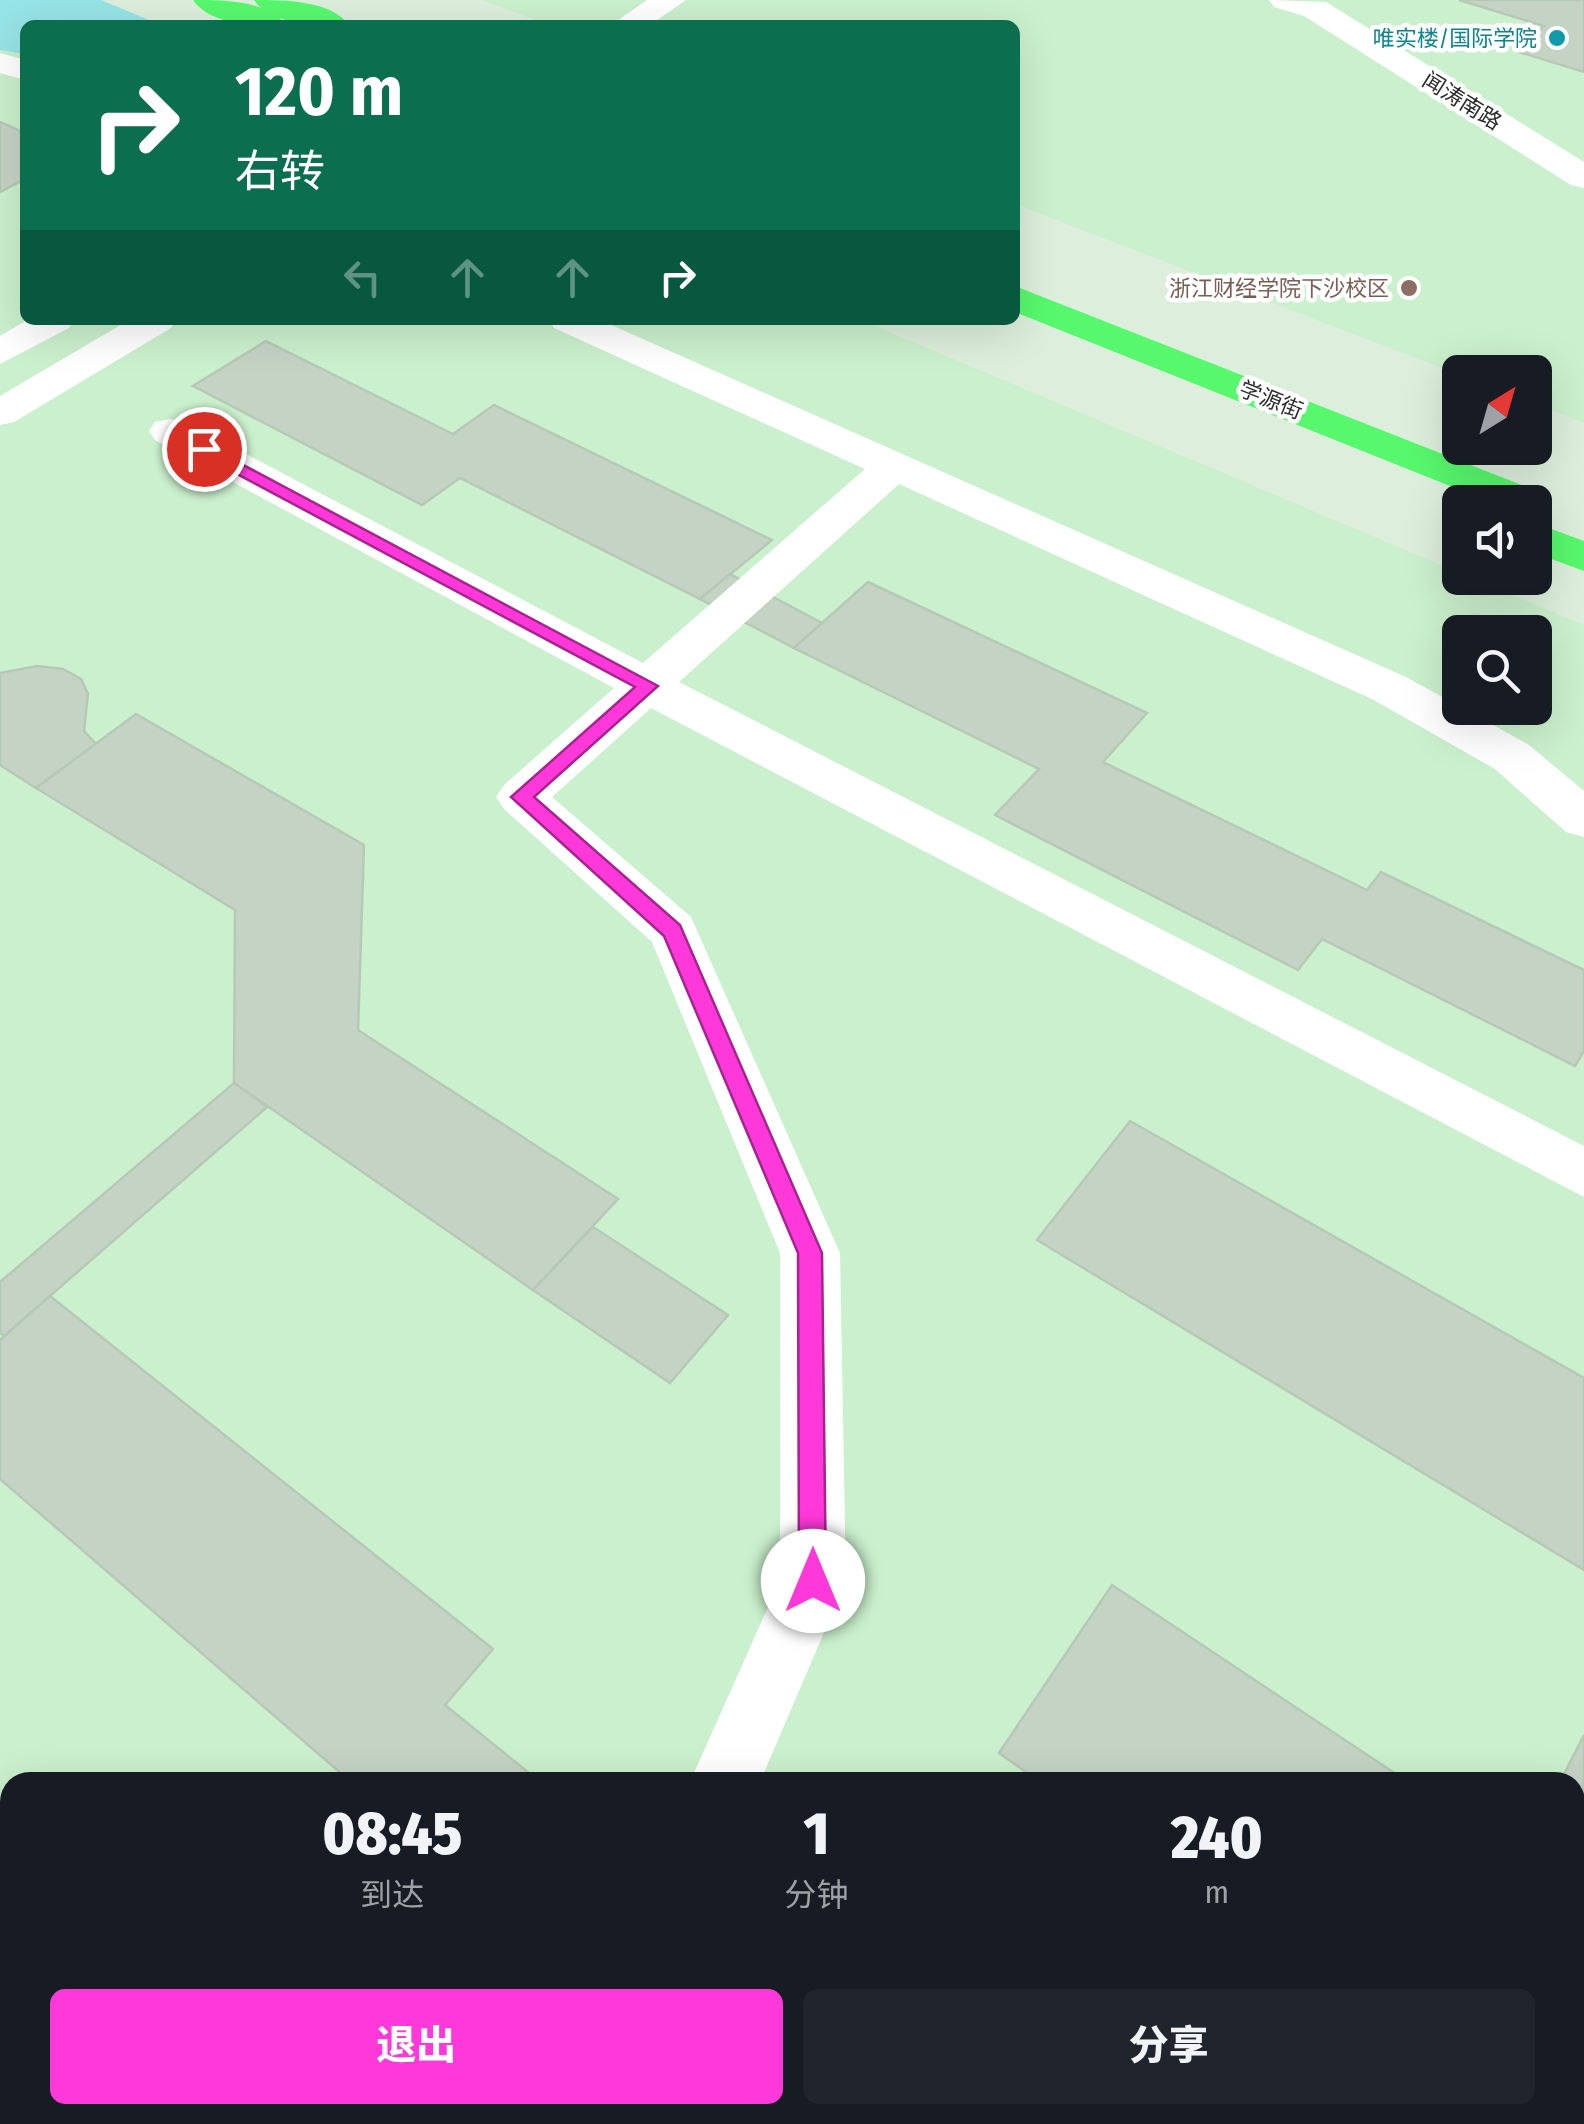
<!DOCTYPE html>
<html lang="zh">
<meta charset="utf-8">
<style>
:root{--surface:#171b24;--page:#20242c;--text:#f1f3f6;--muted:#9ea1a6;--accent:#ff38da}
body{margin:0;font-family:"Fira Sans Condensed","Noto Sans SC",sans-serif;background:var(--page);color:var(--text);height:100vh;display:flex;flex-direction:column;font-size:38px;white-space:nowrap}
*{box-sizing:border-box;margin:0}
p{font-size:32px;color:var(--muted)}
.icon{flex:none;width:55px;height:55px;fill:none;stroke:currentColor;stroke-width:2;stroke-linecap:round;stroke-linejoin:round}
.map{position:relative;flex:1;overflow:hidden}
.panel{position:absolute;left:0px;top:1772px;width:1585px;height:352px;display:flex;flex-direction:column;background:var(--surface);border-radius:30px 30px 0 0;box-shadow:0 10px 40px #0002}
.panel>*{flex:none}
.guide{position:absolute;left:20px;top:20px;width:1000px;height:305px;border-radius:15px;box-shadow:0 10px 40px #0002;background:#0b6e4f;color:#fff;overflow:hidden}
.needle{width:65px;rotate:37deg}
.fabs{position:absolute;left:1442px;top:355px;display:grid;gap:20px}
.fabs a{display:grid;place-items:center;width:110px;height:110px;border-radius:15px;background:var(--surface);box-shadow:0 10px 40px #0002;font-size:50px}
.pin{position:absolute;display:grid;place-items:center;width:85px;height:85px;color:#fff;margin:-42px;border:5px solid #fff;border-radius:50%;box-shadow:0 2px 10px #0007}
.me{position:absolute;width:110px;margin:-55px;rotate:0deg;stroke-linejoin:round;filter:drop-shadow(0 0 8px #0008)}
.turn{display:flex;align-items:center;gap:35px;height:210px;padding:0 50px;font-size:45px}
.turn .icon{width:130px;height:130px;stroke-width:2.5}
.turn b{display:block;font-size:70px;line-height:85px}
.lanes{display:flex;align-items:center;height:95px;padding:0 50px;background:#0003;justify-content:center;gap:50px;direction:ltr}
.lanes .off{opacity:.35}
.eta{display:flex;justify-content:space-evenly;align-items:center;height:170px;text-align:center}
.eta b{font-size:60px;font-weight:800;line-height:70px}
.button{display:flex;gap:20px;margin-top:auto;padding:20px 50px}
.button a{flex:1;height:115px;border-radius:15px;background:var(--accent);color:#fff;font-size:40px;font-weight:800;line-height:115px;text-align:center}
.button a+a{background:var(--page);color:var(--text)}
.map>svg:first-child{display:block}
.education{fill:#cbf0cd;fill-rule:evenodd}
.green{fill:#96e4e7}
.building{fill:#c5d3c5;stroke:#b6c9b6;stroke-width:2.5}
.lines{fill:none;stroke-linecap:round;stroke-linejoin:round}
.minor{fill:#fff;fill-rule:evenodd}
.major{fill:#57f86d;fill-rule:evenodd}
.route{fill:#ff38da;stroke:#a6248e;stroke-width:2.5}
.culture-dot{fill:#0f9aa8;stroke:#fff;stroke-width:4}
.education-dot{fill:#8d6e63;stroke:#fff;stroke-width:4}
.labels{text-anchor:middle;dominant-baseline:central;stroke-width:9;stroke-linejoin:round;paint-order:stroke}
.far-culture-label{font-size:22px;fill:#0d838f;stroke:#fff;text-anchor:end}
.far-street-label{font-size:22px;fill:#2b2b2b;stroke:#fff}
.far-education-label{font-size:22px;fill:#785e54;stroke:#fff;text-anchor:end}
</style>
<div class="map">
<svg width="1584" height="2124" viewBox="0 0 1584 2124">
<rect width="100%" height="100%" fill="#ddeedc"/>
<g class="education">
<path d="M0,0H101L161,25H25V320H861L1460,573V578H1472L1584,625V2124H0ZM1460,632H1535V708H1460ZM10,1782H1575V2115H10Z"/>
<polygon points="482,0 1584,0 1584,423 1535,404 1535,372 1460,375 1015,204 1015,25 548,25"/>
</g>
<polygon class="green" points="0,0 101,0 161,25 25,25 25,54 0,50"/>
<g class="building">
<polygon points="1459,0 1584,0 1584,72 1516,51 1544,26"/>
<polygon points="0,122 25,133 25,179 0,192"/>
<polygon points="266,341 453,434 494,405 772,540 700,599 460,478 422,505 193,386"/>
<polygon points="730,574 822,623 794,648 700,599"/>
<polygon points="868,582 1147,713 1103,762 1367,890 1381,872 1584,970 1584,1051 1575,1066 1322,939 1298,970 995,815 1039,769 794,648"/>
<polygon points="37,666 63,669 81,679 88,694 84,731 96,744 36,788 0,765 0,673"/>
<polygon points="136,714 364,845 358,1030 618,1199 533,1290 234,1083 235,910 36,788"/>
<polygon points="234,1083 267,1107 4,1336 0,1333 0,1282"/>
<polygon points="1130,1121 1584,1378 1584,1570 1037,1240"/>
<polygon points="593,1227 728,1315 670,1383 533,1290"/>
<polygon points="50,1296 493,1649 445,1705 540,1782 351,1782 0,1479 0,1340"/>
<polygon points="1112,1585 1408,1782 1040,1782 999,1753"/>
<polygon points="1584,1735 1584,1854 1575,1873 1575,1782 1560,1782"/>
<polygon points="1575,1896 1584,1902 1584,2124 1513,2124 1500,2115 1575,2115"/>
</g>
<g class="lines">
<g class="minor">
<polygon points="647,0 686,0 650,25 611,25"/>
<polygon points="1269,0 1326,2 1584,162 1584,188 1571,185 1304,16 1274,7"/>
<polygon points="0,53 25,60 25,80 0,73"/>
<polygon points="27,320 74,320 69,328 0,364 0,336"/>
<polygon points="129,320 176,320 171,328 14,422 0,425 0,396"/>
<polygon points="549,320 600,320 1406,677 1529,745 1584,791 1584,837 1566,832 1495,769 1372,699 899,484 679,682 1584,1146 1584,1197 651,708 552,797 691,917 840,1253 846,1581 760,1782 690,1782 780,1580 780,1253 652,942 504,809 496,797 504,785 614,688 155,440 149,431 155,422 170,419 185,422 643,663 865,469 554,328"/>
<polygon points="0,1865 10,1870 10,1949 0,1945"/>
<polygon points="176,2115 259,2115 263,2124 180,2124"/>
<polygon points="500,2115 580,2115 576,2124 496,2124"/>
</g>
<g class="major">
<path d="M193,0C221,0 268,0 286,25C258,25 212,27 193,0Z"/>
<path d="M254,0C283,0 331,0 349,25C320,25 273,27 254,0Z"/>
<polygon points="1015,286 1542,493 1548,502 1535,513 1535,502 1490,502 1015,312"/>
<polygon points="1535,523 1584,541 1584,571 1535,553"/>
</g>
</g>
<polygon class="route" points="204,444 658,686 534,797 680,925 822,1253 826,1581 822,1590 813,1594 803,1590 799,1581 798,1253 664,936 511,797 635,687 198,453 196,449"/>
<circle class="culture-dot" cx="1557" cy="38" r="10"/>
<circle class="education-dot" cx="1409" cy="288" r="10"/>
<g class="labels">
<g class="far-culture-label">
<text x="1537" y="38">唯实楼/国际学院</text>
</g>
<g class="far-street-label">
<text transform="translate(1462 101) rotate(32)">闻涛南路</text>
<text transform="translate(1271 400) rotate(22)">学源街</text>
</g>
<g class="far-education-label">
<text x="1389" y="288">浙江财经学院下沙校区</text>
</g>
</g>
</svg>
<div class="fabs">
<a><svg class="needle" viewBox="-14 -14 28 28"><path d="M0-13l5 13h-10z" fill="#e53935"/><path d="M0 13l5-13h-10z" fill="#9ea1a6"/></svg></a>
<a><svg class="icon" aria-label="sound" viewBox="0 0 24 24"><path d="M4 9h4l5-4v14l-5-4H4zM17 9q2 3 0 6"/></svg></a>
<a><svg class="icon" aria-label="search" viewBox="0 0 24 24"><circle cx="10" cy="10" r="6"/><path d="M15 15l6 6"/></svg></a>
</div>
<div class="pin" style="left:204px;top:449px;background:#d93025"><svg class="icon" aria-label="arrive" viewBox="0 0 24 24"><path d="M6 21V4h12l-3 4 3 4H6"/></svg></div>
<svg class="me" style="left:813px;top:1581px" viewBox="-20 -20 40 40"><circle r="19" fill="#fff"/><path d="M0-13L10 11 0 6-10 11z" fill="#ff38da"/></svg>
<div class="guide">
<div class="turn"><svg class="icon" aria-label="right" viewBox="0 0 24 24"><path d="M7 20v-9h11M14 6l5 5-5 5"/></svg><div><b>120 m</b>右转</div></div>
<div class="lanes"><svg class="icon off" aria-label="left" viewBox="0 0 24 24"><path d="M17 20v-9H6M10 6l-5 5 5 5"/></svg><svg class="icon off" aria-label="ahead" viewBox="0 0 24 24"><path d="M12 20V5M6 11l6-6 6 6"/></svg><svg class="icon off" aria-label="ahead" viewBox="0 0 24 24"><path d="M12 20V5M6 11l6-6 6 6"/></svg><svg class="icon" aria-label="right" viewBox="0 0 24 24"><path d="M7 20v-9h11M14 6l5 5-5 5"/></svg></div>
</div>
<section class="panel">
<div class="eta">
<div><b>08:45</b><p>到达</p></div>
<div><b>1</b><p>分钟</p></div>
<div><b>240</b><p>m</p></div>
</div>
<div class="button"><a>退出</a><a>分享</a></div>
</section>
</div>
